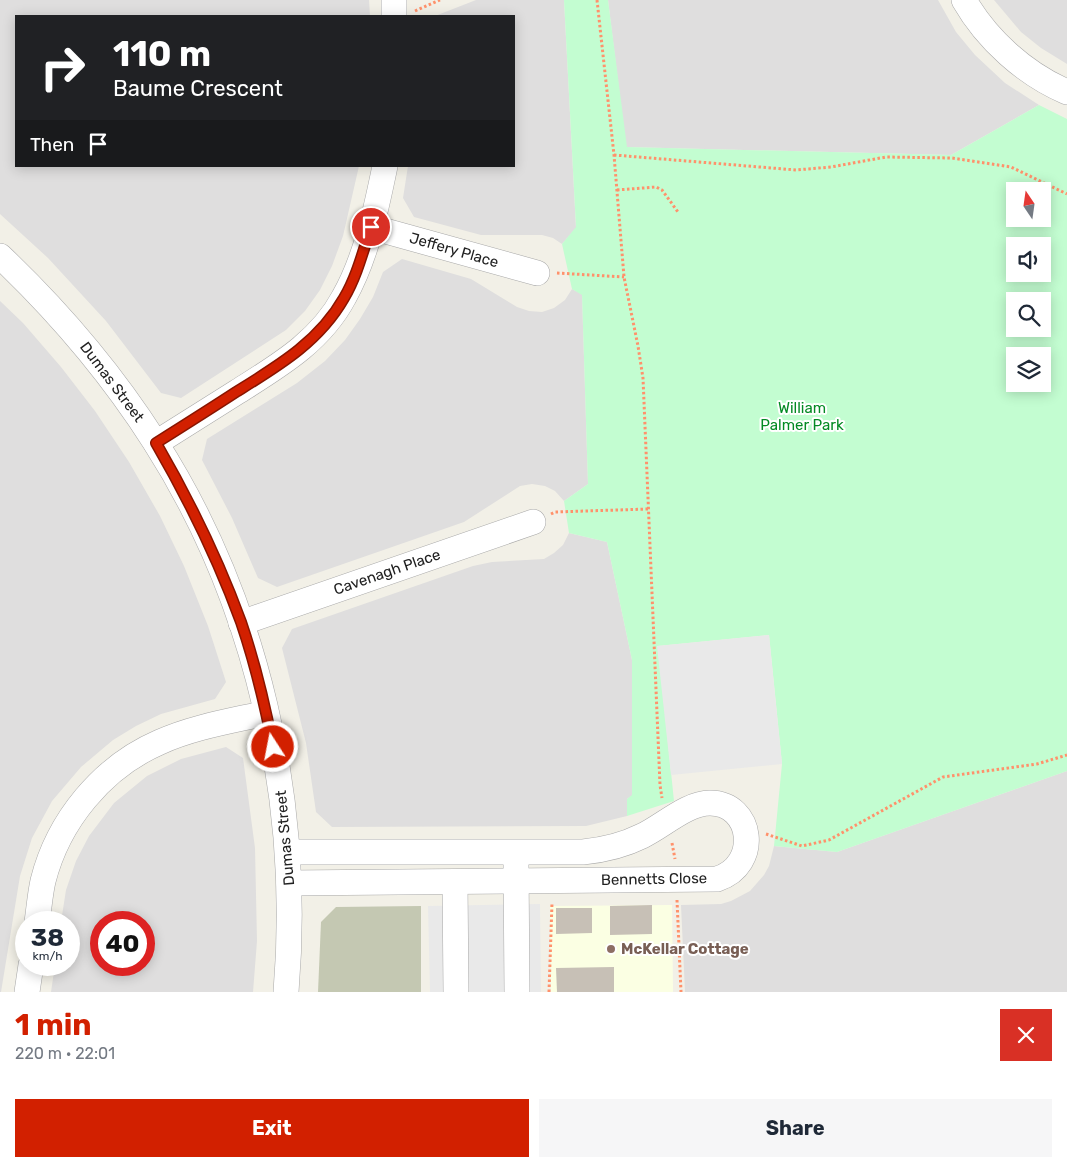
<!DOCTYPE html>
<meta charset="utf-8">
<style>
:root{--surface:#fff;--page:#f6f6f7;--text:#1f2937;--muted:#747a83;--accent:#d22000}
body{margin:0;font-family:Rubik,sans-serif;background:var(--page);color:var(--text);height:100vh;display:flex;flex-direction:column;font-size:19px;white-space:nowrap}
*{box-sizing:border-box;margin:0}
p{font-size:16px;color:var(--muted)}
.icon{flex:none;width:28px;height:28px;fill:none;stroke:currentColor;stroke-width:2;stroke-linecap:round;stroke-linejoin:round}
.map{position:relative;height:992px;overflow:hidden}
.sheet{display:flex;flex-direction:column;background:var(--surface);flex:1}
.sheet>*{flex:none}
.guide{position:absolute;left:15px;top:15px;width:500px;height:152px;border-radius:0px;box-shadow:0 2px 12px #0003;background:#202124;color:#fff;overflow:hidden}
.needle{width:32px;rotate:347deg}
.controls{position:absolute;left:1006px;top:182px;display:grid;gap:10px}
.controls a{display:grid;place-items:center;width:45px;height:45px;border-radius:0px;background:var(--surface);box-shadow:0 2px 12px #0003;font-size:25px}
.speed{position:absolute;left:15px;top:911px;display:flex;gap:10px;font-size:25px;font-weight:700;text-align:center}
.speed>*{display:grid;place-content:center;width:65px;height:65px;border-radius:50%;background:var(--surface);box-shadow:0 2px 12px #0003;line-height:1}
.speed small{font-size:12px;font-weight:400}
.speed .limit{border:8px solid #d22;background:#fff;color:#111}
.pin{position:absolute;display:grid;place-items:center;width:42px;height:42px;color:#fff;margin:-21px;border:2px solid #fff;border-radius:50%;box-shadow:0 1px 5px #0007}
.me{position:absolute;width:55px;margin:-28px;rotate:349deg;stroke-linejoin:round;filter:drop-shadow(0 0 4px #0008)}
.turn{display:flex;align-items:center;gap:18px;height:105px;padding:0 15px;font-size:22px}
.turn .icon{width:65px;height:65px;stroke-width:2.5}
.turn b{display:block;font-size:35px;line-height:42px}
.then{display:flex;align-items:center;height:48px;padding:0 15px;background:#0003;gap:10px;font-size:19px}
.round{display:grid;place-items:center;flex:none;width:52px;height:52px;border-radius:0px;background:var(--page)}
.overview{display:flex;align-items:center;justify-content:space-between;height:85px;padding:0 15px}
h1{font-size:30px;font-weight:700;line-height:38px;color:var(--accent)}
.action{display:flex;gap:10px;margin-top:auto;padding:10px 15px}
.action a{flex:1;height:58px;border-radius:0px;background:var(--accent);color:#fff;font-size:20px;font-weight:700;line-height:58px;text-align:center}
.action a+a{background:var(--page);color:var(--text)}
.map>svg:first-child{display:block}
.residential{fill:#dfdede;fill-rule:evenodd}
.education{fill:#fbffe3}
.construction{fill:#c4c8b2}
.park{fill:#c3fdd1;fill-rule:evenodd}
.parking{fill:#e9e9e9}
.building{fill:#c7c0b6}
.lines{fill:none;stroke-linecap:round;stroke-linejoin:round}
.minor-casing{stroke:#a8a8a8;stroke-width:26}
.path{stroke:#ff916b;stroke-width:3;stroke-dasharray:2.5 2.5;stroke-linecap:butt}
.minor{stroke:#fff;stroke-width:25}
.route-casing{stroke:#881500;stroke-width:12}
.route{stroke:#d22000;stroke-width:9}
.education-dot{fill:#8d6e63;stroke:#fff;stroke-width:2}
.labels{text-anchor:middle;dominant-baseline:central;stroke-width:4;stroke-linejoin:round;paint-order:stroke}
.street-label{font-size:15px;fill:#212121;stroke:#fff}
.park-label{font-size:15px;fill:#048a24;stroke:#fff}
.education-label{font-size:15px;font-weight:bold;fill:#785e54;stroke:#fff;text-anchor:start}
</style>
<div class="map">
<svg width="1067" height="992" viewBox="0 0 1067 992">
<rect width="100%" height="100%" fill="#f2f0e7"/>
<g class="residential">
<polygon points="0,0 369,0 370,16 16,16 16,166 359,166 343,236 332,266 320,290 305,311 286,330 181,398 161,393 106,321 48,258 0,214"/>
<polygon points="476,0 564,0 576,228 562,244 553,238 542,235 481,235 414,217 403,198 408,166 514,166 514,16 435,16"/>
<polygon points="608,0 938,0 956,32 975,55 1005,83 1039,105 951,155 626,147"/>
<polygon points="994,0 1067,0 1067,64 1041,48 1021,32"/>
<polygon points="402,259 471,279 517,307 529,311 542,312 554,308 565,300 572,289 582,294 588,484 564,501 555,491 545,486 532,484 520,486 464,522 277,587 258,578 232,518 202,460 207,439 297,383 325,361 345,340 360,319 373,297 383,272"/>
<polygon points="0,301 23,323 61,367 95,411 129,462 160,516 184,566 208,626 226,682 215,699 161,714 136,726 113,740 81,767 52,801 32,838 20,876 1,992 0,992"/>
<polygon points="569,533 607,542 632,660 632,796 627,799 627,816 586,826 332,827 316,812 306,743 282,648 292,629 473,566 492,562 544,559 554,553 563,545"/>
<path d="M226,747L243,758L255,848L257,941L253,992H51L55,965H69V922H61L66,890L76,861L89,836L114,803L147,776L181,759ZM144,922V965H101V922Z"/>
<polygon points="1067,771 1067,992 685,992 681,905 721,904 731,901 750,891 764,875 769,866 774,846 837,852"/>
</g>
<polygon class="education" points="672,905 673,992 551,992 550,906"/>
<polygon class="construction" points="421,906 421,992 318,992 321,922 336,907"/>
<path class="park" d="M564,0H608L627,147L951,155L1039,105L1067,119V771L837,852L774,846L782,764L769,635L658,646L674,801L627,816V799L632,795V660L607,542L569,533L564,501L588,484L582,295L572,289L562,244L576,227ZM1015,191H1042V219H1015ZM1015,246H1042V274H1015ZM1015,301H1042V329H1015ZM1015,356H1042V384H1015Z"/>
<g class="parking">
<polygon points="769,635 782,764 671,775 657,646"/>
<polygon points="540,904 541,992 430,992 428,906"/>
</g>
<g class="building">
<polygon points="652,905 652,934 610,935 610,906"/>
<polygon points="556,908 592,908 592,933 556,934"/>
<polygon points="614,967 614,992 557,992 556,968"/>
</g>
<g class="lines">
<g class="minor-casing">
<g id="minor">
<polyline points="394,0 394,16"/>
<path d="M964,0C987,40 1025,74 1067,92"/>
<polyline points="371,227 537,273"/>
<path d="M0,256C59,312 111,373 155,442C258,603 302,802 286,992"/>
<path d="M156,443C183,426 210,409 237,392C278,366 320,342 344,297C366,258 376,210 385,166"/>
<polyline points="241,623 533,522"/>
<path d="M288,852H583C603,850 624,845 642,836C663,826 687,803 710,803C753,803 761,865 717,879L289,883"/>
<polyline points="516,864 517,992"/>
<polyline points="455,882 456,992"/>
<path d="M37,922C39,909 40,894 43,881C58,821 102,767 160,742C193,727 231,721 266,713"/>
<polyline points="27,992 31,965"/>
</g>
</g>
<g class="path">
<polyline points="597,0 614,155 624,277 638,346 643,378 660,785 662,798"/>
<polyline points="415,11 440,0"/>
<polyline points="614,155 796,170 831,167 886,157 952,158 1011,167 1067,194"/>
<polyline points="617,190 656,187 662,190 678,212"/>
<polyline points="557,273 624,277"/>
<polyline points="551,514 555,512 648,509"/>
<polyline points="766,834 802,846 829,840 943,777 1037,764 1067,755"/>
<polyline points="672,843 675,859"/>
<polyline points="677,900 681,992"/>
<polyline points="549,992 552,903"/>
</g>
<use href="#minor" class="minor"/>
</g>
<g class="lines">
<g class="route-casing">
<path id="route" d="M273,747C265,705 255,663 241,622C218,559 189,500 156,443C183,426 210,409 236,392C278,366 319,342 344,298C357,276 363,251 371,227"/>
</g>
<use href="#route" class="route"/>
</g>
<circle class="education-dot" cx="611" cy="949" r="5"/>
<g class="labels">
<g class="street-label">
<text transform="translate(454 250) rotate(16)">Jeffery Place</text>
<text transform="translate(112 382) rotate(53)">Dumas Street</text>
<text transform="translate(387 572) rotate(-19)">Cavenagh Place</text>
<text transform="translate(285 838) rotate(-95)">Dumas Street</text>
<text transform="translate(654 879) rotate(-1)">Bennetts Close</text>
</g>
<g class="park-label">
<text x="802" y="408">William<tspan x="802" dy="17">Palmer Park</tspan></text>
</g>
<g class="education-label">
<text x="621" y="949">McKellar Cottage</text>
</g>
</g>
</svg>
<div class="controls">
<a><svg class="needle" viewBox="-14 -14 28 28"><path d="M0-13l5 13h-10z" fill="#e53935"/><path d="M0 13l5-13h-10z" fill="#747a83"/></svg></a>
<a><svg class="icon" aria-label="sound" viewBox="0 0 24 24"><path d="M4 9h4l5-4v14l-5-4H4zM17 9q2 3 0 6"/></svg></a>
<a><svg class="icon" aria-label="search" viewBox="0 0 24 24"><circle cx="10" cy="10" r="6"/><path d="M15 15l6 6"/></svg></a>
<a><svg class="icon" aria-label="layers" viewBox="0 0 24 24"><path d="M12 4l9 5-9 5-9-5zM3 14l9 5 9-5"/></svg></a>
</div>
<div class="speed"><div>38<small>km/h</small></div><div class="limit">40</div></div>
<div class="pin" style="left:371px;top:227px;background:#d93025"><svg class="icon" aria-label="arrive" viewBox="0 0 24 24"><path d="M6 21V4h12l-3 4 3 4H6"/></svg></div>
<svg class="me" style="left:273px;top:747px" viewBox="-20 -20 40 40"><circle r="17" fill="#d22000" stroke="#fff" stroke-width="3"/><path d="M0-11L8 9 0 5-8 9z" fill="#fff"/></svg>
<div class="guide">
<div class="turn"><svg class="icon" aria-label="right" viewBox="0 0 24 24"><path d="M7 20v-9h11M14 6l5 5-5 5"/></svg><div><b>110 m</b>Baume Crescent</div></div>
<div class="then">Then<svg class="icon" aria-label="arrive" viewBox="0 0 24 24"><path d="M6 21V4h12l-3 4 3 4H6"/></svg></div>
</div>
</div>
<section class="sheet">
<div class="overview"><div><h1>1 min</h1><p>220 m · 22:01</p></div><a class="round" style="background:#d93025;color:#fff"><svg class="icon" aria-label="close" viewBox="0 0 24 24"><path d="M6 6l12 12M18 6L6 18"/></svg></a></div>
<div class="action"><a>Exit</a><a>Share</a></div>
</section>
